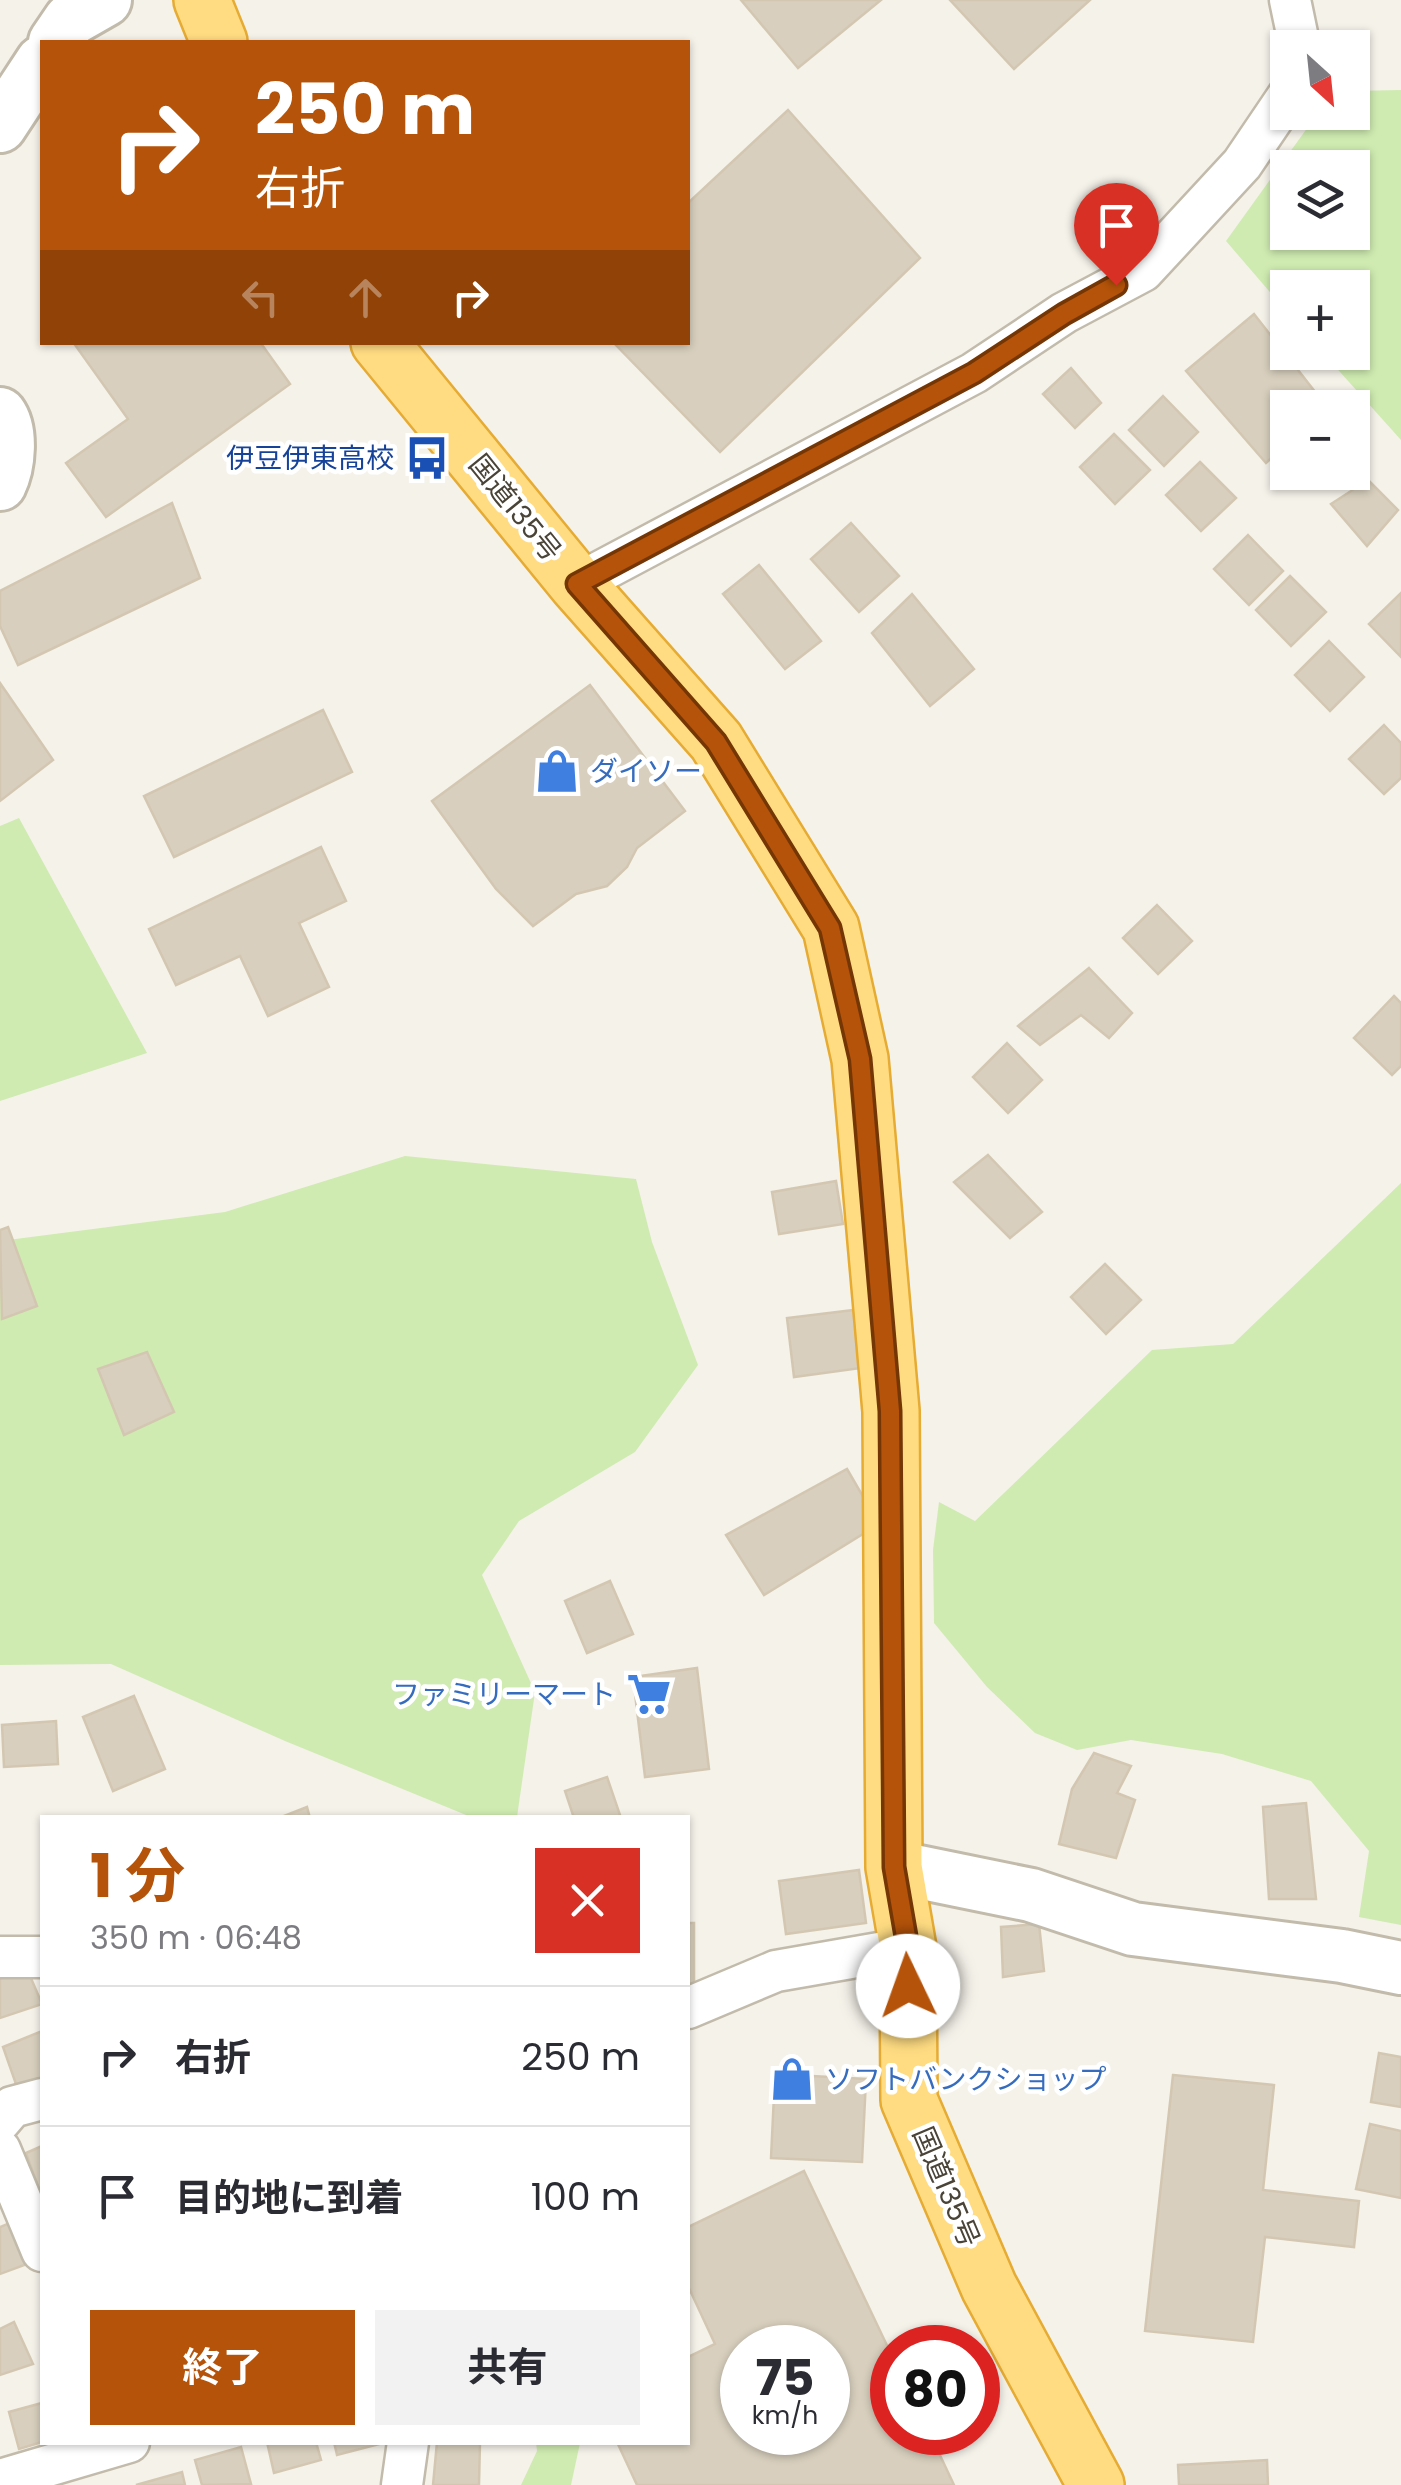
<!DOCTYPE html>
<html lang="ja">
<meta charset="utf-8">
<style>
:root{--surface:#fff;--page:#f2f2f3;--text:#2b2b33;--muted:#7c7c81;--line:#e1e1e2;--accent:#b45309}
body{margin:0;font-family:Poppins,"Noto Sans JP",sans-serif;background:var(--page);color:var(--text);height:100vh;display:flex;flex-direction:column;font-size:38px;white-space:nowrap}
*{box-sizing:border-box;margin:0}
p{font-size:32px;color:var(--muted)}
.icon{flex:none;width:55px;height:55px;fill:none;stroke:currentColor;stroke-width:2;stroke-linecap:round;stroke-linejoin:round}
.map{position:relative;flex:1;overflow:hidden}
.side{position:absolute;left:40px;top:1815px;width:650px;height:630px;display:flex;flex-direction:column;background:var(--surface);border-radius:0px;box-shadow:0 2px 8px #0004}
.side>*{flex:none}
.banner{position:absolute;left:40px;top:40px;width:650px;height:305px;border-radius:0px;box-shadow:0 2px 8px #0004;background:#b45309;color:#fff;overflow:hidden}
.needle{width:65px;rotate:153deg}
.fabs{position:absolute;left:1270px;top:30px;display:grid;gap:20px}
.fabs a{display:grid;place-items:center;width:100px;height:100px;border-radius:0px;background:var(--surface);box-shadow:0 2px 8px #0004;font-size:50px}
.speed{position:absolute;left:720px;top:2325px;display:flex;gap:20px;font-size:50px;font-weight:700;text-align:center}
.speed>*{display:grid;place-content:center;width:130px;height:130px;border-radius:50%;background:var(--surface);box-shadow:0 2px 8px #0004;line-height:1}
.speed small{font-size:25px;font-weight:400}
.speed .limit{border:15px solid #d22;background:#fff;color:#111}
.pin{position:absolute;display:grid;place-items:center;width:85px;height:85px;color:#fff;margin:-102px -42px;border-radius:50% 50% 50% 0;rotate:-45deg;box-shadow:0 0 10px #0007}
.pin .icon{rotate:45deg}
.me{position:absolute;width:110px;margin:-55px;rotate:357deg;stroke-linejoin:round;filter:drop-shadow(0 0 8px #0008)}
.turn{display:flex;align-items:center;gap:35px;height:210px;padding:0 50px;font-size:45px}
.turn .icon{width:130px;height:130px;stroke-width:2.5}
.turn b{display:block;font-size:70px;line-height:85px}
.lanes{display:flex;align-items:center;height:95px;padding:0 50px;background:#0003;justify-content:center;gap:50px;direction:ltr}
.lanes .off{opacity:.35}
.round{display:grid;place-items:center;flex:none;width:105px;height:105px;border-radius:0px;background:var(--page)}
.summary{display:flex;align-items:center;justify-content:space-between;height:170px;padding:0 50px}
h1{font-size:60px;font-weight:700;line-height:75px;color:var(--accent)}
.button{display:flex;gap:20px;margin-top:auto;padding:20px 50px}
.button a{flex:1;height:115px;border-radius:0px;background:var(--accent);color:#fff;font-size:40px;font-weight:700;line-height:115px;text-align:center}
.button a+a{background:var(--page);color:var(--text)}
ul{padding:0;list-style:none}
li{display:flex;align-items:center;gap:30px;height:140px;padding:0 50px;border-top:2px solid var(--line)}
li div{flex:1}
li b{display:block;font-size:38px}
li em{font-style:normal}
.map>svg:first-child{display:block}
.green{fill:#cfebb1;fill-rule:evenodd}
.building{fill:#d8cfbe;stroke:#d3c7b1;stroke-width:2.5;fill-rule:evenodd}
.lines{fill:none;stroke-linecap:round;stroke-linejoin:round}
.minor-casing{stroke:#c2bbab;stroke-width:45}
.tertiary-casing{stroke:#c2bbab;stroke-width:58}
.trunk-casing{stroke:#e6ab33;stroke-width:60}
.minor{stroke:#fff;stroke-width:40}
.tertiary{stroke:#fff;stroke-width:52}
.trunk{stroke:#ffdc82;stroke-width:55}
.route-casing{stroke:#753606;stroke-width:25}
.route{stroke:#b45309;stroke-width:18}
.labels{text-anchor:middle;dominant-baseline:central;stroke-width:9;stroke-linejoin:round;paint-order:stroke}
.transit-label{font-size:28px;fill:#164399;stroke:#fff;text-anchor:end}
.street-label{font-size:28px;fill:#4a4337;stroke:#fff}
.shop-label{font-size:28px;fill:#366cbe;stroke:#fff;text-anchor:start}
</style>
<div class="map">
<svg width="1401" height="2485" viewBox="0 0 1401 2485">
<rect width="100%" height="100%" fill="#f5f2ea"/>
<g class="green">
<path d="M1401,90V440L1323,353L1352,352V288H1288L1287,312L1226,241L1318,113L1352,112L1353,91ZM1288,168H1352V232H1288Z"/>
<polygon points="19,818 147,1053 0,1101 0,826"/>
<polygon points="405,1156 636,1179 652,1242 698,1365 635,1452 519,1521 482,1575 535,1692 517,1817 471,1817 285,1741 111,1664 0,1665 0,1241 225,1212"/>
<polygon points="1401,1183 1401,1925 1359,1917 1369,1851 1311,1781 1222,1754 1131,1740 1077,1750 1035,1733 987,1687 934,1623 933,1550 939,1502 975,1521 1152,1350 1233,1344"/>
<polygon points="536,2443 580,2443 571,2485 521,2485 537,2451"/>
</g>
<g class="building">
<polygon points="741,0 881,0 798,68"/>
<polygon points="950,0 1090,0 1014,69"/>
<polygon points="788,110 920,258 720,452 613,342 688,342 688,203"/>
<polygon points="1254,314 1327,407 1288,408 1288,443 1266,463 1186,371"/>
<polygon points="73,342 260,342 290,384 106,517 66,463 128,419"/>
<polygon points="1071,368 1101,403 1075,428 1043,394"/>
<polygon points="1163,396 1198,432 1164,466 1129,430"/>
<polygon points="1114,434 1150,470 1115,504 1080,467"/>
<polygon points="1200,462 1236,498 1201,531 1166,495"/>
<polygon points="1368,480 1398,510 1367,546 1331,504"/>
<polygon points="172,503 200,578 18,665 0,626 0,591"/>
<polygon points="851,523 899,576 859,612 811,559"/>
<polygon points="1248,535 1283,571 1249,605 1214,569"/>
<polygon points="759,565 821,641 785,669 723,594"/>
<polygon points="1290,576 1326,612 1291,646 1256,610"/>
<polygon points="1401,593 1401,657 1369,624"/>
<polygon points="912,594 974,669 930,706 872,633"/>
<polygon points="1329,641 1364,677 1330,711 1295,675"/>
<polygon points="0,683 53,760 0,801"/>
<polygon points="590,685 685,811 637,848 627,867 607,886 576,894 533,926 496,889 432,801"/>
<polygon points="323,710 352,772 174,857 144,796"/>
<polygon points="1384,725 1401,743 1401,778 1384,794 1349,759"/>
<polygon points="321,847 346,901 299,923 329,987 268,1016 240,956 176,985 149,929"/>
<polygon points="1157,905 1192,941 1158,974 1123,938"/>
<polygon points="1089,968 1132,1013 1109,1038 1081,1015 1040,1045 1018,1026"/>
<polygon points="1394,996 1401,1003 1401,1066 1392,1075 1354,1038"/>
<polygon points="1007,1043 1042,1080 1008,1113 973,1077"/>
<polygon points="988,1155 1042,1212 1010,1238 954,1182"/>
<polygon points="836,1181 843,1224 779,1234 772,1192"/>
<polygon points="8,1227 37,1306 2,1319 0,1230"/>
<polygon points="1105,1264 1141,1300 1106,1334 1071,1297"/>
<polygon points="854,1310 861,1368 794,1377 787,1318"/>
<polygon points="147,1352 174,1412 124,1435 98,1369"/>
<polygon points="847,1469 879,1524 764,1595 726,1535"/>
<polygon points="610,1581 633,1634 587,1653 565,1601"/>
<polygon points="697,1668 709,1769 645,1777 633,1677"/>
<polygon points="134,1696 165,1769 113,1791 83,1717"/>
<polygon points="56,1721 58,1764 4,1767 2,1725"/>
<polygon points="1094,1753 1131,1766 1117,1793 1135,1800 1116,1858 1059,1844 1072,1789"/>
<polygon points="607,1777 621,1818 574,1818 565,1791"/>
<polygon points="1306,1803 1316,1899 1269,1899 1263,1807"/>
<polygon points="307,1807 310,1818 279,1818"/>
<polygon points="859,1870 866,1923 786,1934 779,1881"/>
<rect x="688" y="1923" width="6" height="60"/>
<polygon points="1039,1924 1044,1971 1003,1977 1001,1927"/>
<polygon points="24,1962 42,2004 0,2018 0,1972"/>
<polygon points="42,2031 42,2078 17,2087 3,2047"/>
<polygon points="1379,2053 1401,2057 1401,2107 1371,2102"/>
<polygon points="775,2074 866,2079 862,2162 771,2158"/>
<polygon points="1173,2075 1274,2085 1263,2190 1359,2201 1354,2247 1265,2237 1253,2342 1145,2331"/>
<polygon points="1370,2124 1401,2131 1401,2198 1356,2189"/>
<polygon points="42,2146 42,2191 40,2192 26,2153"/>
<path d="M804,2171L892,2356V2432H929L954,2485H637L617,2442H688V2357L715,2344L688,2286V2227ZM742,2348H828V2432H742Z"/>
<polygon points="17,2220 35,2261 0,2274 0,2227"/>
<polygon points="14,2322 33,2364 0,2375 0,2329"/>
<polygon points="42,2403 42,2442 19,2449 9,2412"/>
<polygon points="267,2442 316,2442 321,2460 274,2473"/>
<polygon points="334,2442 383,2442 383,2443 337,2455"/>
<polygon points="437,2442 480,2442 479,2485 433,2485"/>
<polygon points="241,2447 251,2484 202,2485 195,2460"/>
<polygon points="1267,2460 1268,2485 1179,2485 1178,2465"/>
<polygon points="182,2472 185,2485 136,2485"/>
</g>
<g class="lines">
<g class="minor-casing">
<g id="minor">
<polyline points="1290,0 1300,48"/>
<polyline points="577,584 974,373 1064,313 1143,271 1242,164 1288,96"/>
<polyline points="0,1957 42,1957"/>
<polyline points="688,2008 776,1971 908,1948"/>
<polyline points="0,2121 12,2107 42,2099"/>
<polyline points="0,2150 42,2251"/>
<polyline points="0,2480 129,2442"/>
<polyline points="402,2485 408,2442"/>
</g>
</g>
<g class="tertiary-casing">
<g id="tertiary">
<polyline points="55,42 70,20 105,0"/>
<polyline points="0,126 42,62"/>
<path d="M0,414C12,430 9,466 0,484"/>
<polyline points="894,1867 1031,1895 1133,1929 1342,1956 1401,1968"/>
</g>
</g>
<g class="trunk-casing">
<g id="trunk">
<polyline points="202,0 219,42"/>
<polyline points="379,342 577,584 716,741 831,928 860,1059 891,1411 894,1867 908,1948 909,2100 989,2287 1096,2485"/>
</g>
</g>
<use href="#minor" class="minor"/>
<use href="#tertiary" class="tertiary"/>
<use href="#trunk" class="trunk"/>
</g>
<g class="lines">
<g class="route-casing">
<polyline id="route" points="908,1986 908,1948 894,1867 890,1411 860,1059 830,928 716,742 577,584 974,373 1064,314 1116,285"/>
</g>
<use href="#route" class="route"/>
</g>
<defs>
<g id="bus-bare" transform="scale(3.45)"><path d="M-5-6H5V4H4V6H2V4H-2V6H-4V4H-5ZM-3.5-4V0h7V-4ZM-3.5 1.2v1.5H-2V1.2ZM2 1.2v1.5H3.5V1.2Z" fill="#1a4fb4" stroke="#fff" stroke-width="2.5" paint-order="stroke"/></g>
<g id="shop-bare" transform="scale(3.45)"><path d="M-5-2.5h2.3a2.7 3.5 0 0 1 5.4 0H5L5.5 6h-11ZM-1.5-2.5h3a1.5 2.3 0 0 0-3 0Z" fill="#3f7fe0" stroke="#fff" stroke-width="2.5" paint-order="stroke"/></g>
<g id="supermarket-bare" transform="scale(3.45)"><path d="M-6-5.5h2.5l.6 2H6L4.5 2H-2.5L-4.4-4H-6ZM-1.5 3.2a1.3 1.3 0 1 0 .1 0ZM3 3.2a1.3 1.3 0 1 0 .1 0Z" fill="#3f7fe0" stroke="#fff" stroke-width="2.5" paint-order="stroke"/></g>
</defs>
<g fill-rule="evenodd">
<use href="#bus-bare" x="427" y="458"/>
<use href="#shop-bare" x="557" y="771"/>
<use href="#supermarket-bare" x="649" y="1694"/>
<use href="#shop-bare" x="792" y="2079"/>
</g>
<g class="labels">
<g class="transit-label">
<text x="394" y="458">伊豆伊東高校</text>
</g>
<g class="street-label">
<text transform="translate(515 508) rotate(51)">国道135号</text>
<text transform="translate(946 2187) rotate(67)">国道135号</text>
</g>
<g class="shop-label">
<text x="590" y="771">ダイソー</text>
<text x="616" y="1694" text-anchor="end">ファミリーマート</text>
<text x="825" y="2079">ソフトバンクショップ</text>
</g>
</g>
</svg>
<div class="fabs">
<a><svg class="needle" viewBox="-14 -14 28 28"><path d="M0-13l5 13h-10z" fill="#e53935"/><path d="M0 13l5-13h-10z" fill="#7c7c81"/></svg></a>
<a><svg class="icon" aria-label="layers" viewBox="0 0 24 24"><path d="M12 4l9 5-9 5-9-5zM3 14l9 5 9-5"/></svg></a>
<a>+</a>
<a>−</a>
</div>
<div class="speed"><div>75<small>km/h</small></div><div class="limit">80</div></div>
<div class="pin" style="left:1116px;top:285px;background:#d93025"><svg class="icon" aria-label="arrive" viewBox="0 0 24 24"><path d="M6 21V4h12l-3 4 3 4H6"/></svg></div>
<svg class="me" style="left:908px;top:1986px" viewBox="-20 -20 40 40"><circle r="19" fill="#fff"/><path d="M0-13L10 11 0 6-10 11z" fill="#b45309"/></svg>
<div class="banner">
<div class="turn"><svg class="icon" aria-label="right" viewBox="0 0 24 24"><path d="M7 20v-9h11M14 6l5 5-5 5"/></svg><div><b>250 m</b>右折</div></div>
<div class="lanes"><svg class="icon off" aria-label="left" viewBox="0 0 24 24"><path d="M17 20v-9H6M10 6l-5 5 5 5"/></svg><svg class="icon off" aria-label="ahead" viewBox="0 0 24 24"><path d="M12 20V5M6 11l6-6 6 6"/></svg><svg class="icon" aria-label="right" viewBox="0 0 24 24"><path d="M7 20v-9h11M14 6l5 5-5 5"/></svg></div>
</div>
<section class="side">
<div class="summary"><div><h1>1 分</h1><p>350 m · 06:48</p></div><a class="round" style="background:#d93025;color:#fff"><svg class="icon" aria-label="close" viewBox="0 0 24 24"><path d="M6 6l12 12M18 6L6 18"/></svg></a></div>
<ul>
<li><svg class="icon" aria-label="right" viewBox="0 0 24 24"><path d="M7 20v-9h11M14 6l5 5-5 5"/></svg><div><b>右折</b></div><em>250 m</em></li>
<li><svg class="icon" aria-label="arrive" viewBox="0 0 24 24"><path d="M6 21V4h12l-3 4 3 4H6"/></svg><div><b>目的地に到着</b></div><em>100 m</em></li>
</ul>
<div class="button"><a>終了</a><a>共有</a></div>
</section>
</div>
